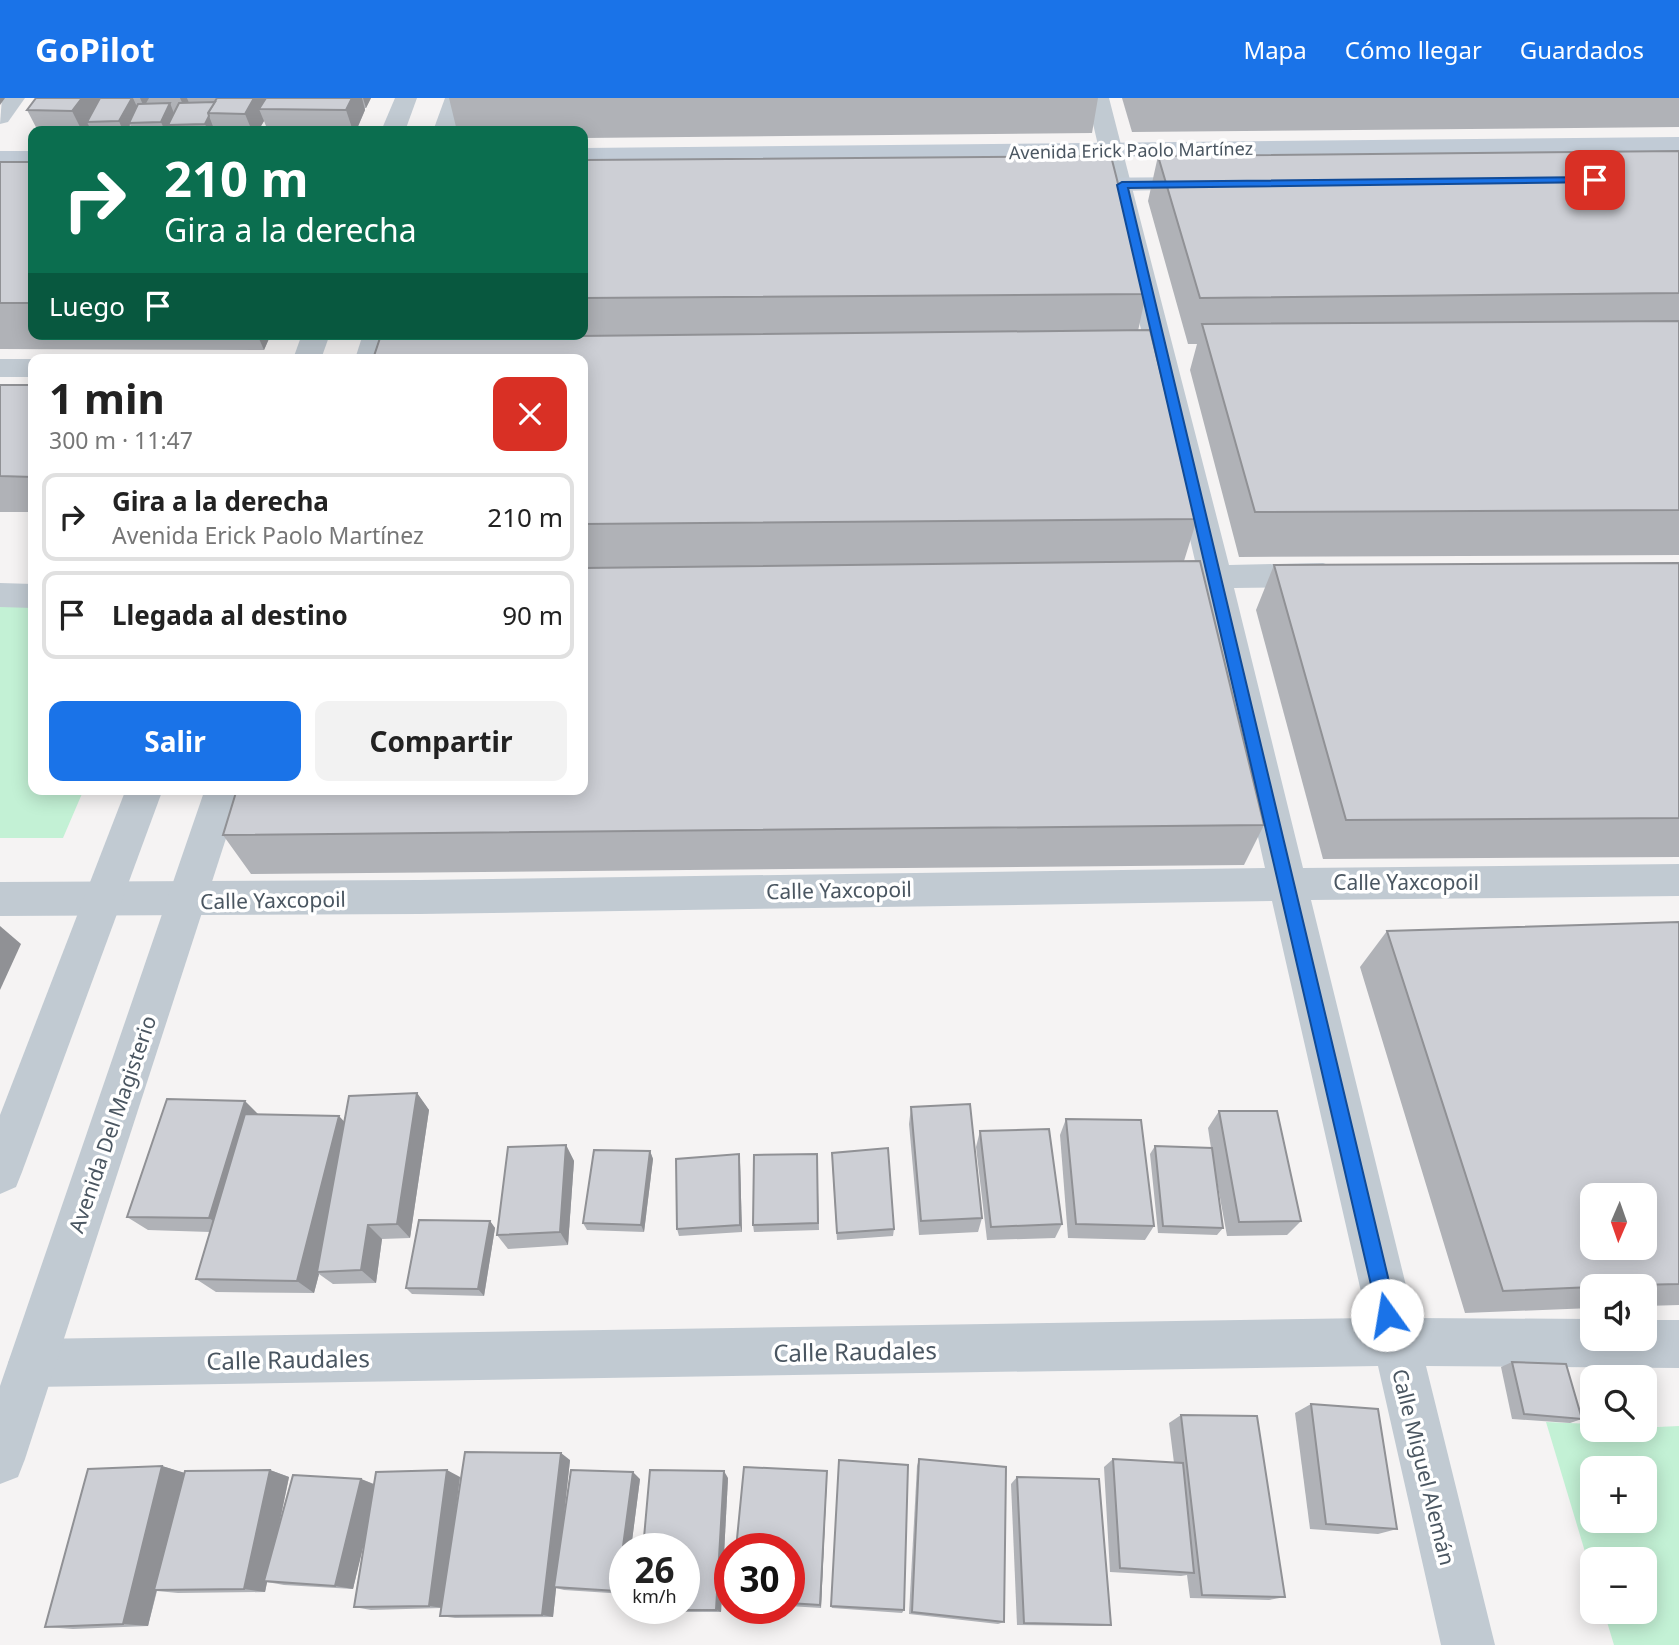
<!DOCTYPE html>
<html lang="es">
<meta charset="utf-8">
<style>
:root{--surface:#fff;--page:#f2f2f2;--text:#222;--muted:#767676;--line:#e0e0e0;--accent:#1a73e8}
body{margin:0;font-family:"Noto Sans",sans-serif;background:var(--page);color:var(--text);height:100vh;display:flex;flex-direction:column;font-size:26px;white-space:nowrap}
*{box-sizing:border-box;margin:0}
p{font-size:23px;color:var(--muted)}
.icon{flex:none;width:38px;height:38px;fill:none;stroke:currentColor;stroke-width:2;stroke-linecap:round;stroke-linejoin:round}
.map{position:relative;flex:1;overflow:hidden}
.details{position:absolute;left:28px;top:256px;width:560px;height:441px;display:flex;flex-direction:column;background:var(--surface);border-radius:14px;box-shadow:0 4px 18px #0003}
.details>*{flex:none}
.guide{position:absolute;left:28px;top:28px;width:560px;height:214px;border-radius:14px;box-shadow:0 4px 18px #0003;background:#0b6e4f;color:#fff;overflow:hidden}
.needle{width:46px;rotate:182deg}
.buttons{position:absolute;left:1580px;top:1085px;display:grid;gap:14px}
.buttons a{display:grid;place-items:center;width:77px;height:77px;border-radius:14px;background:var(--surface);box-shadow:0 4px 18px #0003;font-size:35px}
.speed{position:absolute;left:609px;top:1435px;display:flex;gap:14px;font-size:35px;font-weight:700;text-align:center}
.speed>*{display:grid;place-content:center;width:91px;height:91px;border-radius:50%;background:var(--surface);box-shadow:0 4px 18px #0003;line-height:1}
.speed small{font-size:18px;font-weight:400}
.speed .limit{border:10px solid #d22;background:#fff;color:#111}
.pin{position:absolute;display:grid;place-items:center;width:60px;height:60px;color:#fff;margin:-30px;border-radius:14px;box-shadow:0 4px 10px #0006}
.me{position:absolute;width:77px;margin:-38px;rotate:347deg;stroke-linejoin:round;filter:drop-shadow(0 0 5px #0008)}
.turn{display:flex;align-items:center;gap:24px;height:147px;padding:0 21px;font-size:32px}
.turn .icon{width:91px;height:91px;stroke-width:2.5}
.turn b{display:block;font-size:49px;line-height:60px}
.then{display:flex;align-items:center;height:66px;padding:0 21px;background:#0003;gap:14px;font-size:26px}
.round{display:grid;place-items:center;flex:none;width:74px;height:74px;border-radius:14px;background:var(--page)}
.overview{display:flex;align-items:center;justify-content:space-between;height:119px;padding:0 21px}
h1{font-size:42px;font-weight:700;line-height:52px}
.button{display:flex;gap:14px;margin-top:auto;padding:14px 21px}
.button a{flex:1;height:80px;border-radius:14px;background:var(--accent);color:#fff;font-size:28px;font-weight:700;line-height:80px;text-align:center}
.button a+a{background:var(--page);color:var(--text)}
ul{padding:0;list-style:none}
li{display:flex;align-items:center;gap:21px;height:88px;margin:0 14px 10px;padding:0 7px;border:4px solid var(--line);border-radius:14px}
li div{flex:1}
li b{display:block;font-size:26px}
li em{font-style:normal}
header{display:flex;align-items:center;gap:42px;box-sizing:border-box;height:98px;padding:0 35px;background:var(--accent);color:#fff}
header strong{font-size:33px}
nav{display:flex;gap:38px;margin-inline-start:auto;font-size:24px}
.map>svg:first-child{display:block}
.green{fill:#c3f1d5;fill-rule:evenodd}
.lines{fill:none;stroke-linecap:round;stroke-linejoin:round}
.minor{fill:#c1cad2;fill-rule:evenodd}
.tertiary{fill:#c1cad2;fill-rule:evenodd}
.secondary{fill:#c1cbd6;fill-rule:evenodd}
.wall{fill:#b0b2b7}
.shaded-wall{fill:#909195}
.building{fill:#cdcfd5;stroke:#909195;stroke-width:2;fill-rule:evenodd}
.route{fill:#1a73e8;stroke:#114b97;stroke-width:2}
.labels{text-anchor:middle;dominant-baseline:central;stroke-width:7;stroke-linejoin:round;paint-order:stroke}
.far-street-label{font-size:18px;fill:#4a5661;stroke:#fff}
.street-label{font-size:21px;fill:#4a5661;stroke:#fff}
.near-street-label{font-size:24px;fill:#4a5661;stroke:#fff}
</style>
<header>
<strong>GoPilot</strong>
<nav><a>Mapa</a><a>Cómo llegar</a><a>Guardados</a></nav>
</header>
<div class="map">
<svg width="1679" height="1547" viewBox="0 0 1679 1547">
<rect width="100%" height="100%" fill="#f5f3f3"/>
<g class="green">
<polygon points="0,509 33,509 33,691 84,691 63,740 0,740"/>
<path d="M1546,1324L1592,1326V1332L1679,1328V1547H1614L1604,1514H1645V1461H1592V1477ZM1592,1370H1645V1423H1592Z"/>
</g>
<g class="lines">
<g class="minor">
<polygon points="2,0 25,0 8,24 0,26"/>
<polygon points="1087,0 1109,0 1229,467 1323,465 1334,469 1339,477 1334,485 1323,489 1234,490 1303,770 1679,766 1679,798 1311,802 1414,1220 1592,1221 1592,1241 1645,1241 1645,1222 1679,1222 1679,1270 1426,1268 1495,1547 1441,1547 1378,1268 32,1289 15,1282 8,1265 15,1248 32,1241 1367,1220 1272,803 420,816 0,818 0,784 420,782 1265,770 1202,490 1178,487 1174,479 1178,471 1196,467"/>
<rect x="0" y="261" width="33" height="18"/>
<polygon points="0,485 33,486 33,510 0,509"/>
</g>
<g class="tertiary">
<polygon points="395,0 417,0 405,33 381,33"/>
<polygon points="445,0 467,0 457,33 433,33"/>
<polygon points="302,236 330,236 321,261 293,261"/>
<polygon points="363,236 391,236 383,261 355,261"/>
<polygon points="126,691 163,691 22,1074 16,1089 0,1096 0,1017"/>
<polygon points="205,691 242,691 25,1361 18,1379 0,1386 0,1288"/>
</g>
<g class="secondary">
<polygon points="1679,39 1679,53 583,64 583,50"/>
<rect x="0" y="53" width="33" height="14"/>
<polygon points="1204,79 1213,81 1216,86 1213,91 1068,94 1059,92 1056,87 1059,82 1068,80"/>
</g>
</g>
<g class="wall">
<polygon points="36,0 371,0 366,10 365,10 365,12 356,33 268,33 264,23 258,33 215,33 214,31 213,33 171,33 169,30 168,33 133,33 130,27 126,33 91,33 90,30 87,33 38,33 27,12"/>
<polygon points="449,0 1098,0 1092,35 583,40 583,33 457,33"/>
<polygon points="1122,0 1679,0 1679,29 1132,34"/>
<polygon points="1679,53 1679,457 1239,459 1190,272 1197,246 1188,246 1148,103 1158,58"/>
<polygon points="583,62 1146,196 1138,233 1197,421 1184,463 1264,727 1244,767 251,776 223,737 583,691 583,261 399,239 398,236 583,236"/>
<polygon points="0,64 33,64 33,236 271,236 264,252 0,251"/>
<rect x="0" y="287" width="33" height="127"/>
<polygon points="1679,465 1679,759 1323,761 1256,512 1274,467"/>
<polygon points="1679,824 1679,1207 1645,1208 1645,1188 1592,1188 1592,1210 1465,1215 1360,869 1387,833"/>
<polygon points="417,995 429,1012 410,1140 382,1141 376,1185 333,1186 319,1176 314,1195 216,1194 196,1181 210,1134 148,1132 127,1119 259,1016 344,1024"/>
<polygon points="911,1009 982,1120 978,1134 919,1137 909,1026"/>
<polygon points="1219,1013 1301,1123 1287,1137 1227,1138 1214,1067 1223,1130 1217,1137 1158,1135 1150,1056 1155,1048 1211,1050 1208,1030"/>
<polygon points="1066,1021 1154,1128 1145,1142 1068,1140 1060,1037"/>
<polygon points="980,1033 1062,1126 1055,1140 987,1142 976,1049"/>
<polygon points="566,1047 574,1063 568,1147 508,1151 497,1137"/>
<polygon points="650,1053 653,1061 644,1134 587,1132 583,1125"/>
<polygon points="739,1056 740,1064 742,1134 679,1138 677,1131"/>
<polygon points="817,1056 819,1132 754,1134 753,1127"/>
<polygon points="832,1062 894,1131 893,1138 837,1142"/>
<polygon points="490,1123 495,1130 484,1198 412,1196 406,1190"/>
<polygon points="1512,1264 1582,1321 1570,1325 1512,1321 1501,1269"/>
<polygon points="1311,1306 1397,1431 1378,1436 1310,1431 1295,1315"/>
<polygon points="1181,1317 1285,1499 1269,1502 1190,1500 1187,1477 1181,1478 1110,1474 1104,1369 1113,1361 1174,1365 1169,1325"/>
<polygon points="919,1361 1004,1524 998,1526 909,1516 917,1368"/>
<polygon points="570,1362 563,1426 640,1381 625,1496 564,1492 556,1490 553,1519 455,1520 440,1518 441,1510 371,1512 354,1509 365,1439 353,1491 284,1487 267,1484 265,1494 178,1495 157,1493 148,1528 73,1531 45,1529 162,1368 184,1375 270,1372 289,1379 277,1437 361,1381 374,1386 460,1379 452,1442"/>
<polygon points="827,1373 821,1510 789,1508 789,1451"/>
<polygon points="1017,1379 1111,1527 1101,1528 1017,1527 1011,1386"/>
<polygon points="728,1380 721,1514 644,1514 637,1512"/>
<polygon points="831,1508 904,1512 902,1515 832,1510"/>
</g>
<g class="shaded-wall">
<polygon points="0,0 5,0 0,7"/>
<polygon points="82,0 99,0 103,10 87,24 90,30 87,33 82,33 72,13"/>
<polygon points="132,0 133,0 138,11 129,25 130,27 126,33 123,33 119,23"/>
<polygon points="140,0 149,0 144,9"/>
<polygon points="180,0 187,0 189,5 185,11"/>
<polygon points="254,0 277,0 259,11 264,23 258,33 252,33 245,16"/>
<polygon points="352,0 362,0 365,12 356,33 353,33 346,12"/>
<polygon points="363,0 371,0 366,10"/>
<polygon points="170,5 175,18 168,27 169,30 168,33 165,33 161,24"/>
<polygon points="209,18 214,31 213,33 208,33 205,26"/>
<polygon points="257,236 271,236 264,252"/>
<polygon points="0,828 21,846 0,892"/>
<polygon points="417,995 429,1012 410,1140 397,1126"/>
<polygon points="245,1003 262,1020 229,1134 209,1120"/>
<polygon points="339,1018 354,1034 317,1174 319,1176 314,1195 297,1183"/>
<polygon points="566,1047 574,1063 568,1147 560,1134"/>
<polygon points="650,1053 653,1061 644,1134 641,1127"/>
<polygon points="739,1056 740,1064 742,1134 740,1127"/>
<polygon points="490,1123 495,1130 484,1198 478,1191"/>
<polygon points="368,1127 382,1141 376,1185 361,1172"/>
<polygon points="561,1355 570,1362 553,1519 542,1517"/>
<polygon points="162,1368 185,1375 148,1528 123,1526"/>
<polygon points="270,1372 289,1379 265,1494 244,1491"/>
<polygon points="447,1372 460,1379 443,1510 429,1508"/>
<polygon points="724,1373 728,1380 721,1514 716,1512"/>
<polygon points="827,1373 827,1380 821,1510 820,1507"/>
<polygon points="633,1374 640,1381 631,1451 625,1451 625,1496 617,1493"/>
<polygon points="361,1381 378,1388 353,1491 335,1488"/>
</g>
<g class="building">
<polygon points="36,0 82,0 72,13 27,12"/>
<polygon points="100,0 132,0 119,23 87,24"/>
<polygon points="217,0 254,0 245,16 208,15"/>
<polygon points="266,0 352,0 346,12 259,11"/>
<polygon points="215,4 208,15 209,18 205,26 168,27 179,5"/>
<polygon points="170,5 161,24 129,25 138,6"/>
<polygon points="1679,53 1679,195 1200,200 1158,58"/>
<polygon points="1111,58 1146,196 583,200 583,62"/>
<rect x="0" y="64" width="33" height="141"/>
<polygon points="1679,223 1679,412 1255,414 1202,226"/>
<polygon points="1150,232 1197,421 583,426 583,261 373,261 380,240"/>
<polygon points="0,287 33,287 33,379 0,378"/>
<polygon points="1200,463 1264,727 223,737 237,691 583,691 583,470"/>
<polygon points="1679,465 1679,720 1346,722 1274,467"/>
<path d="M1679,824V1186L1592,1188V1189L1503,1193L1387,833ZM1592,1097H1645V1150H1592Z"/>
<polygon points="417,995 397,1126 368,1127 361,1172 317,1174 349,998"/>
<polygon points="167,1001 245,1003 209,1120 127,1119"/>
<polygon points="970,1006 982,1120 921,1123 911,1009"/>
<polygon points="1219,1013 1277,1013 1301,1123 1239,1124"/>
<polygon points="245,1016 339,1018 297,1183 196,1181"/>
<polygon points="1066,1021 1141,1022 1154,1128 1076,1126"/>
<polygon points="1049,1031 1062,1126 991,1129 980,1033"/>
<polygon points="566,1047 560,1134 497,1137 508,1049"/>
<polygon points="1155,1048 1212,1050 1223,1130 1163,1128"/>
<polygon points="888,1050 894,1131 837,1135 832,1055"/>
<polygon points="594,1052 650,1053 641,1127 583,1125"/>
<polygon points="739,1056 740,1127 677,1131 676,1061"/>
<polygon points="817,1056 818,1125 753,1127 754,1057"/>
<polygon points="419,1122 490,1123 478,1191 406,1190"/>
<polygon points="1512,1264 1566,1266 1582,1321 1524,1316"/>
<polygon points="1311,1306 1378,1311 1397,1431 1326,1426"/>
<polygon points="1181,1317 1257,1318 1285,1499 1202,1497"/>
<polygon points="465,1354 561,1355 542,1517 440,1518"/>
<polygon points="919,1361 1006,1369 1004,1524 912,1514"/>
<polygon points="1113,1361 1183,1365 1194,1475 1120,1470"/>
<polygon points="839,1362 908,1367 904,1512 831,1508"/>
<polygon points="162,1368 123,1526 45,1529 88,1371"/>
<polygon points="744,1369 827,1373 820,1507 789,1505 789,1451 736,1451"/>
<polygon points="270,1372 244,1491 154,1492 185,1373"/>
<polygon points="447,1372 429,1508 354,1509 376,1374"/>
<polygon points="571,1372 633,1374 617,1493 554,1489"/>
<polygon points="650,1372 724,1373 716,1512 637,1512 637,1510 684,1510 684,1451 643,1451"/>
<polygon points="293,1377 361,1381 335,1488 264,1483"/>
<polygon points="1017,1379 1099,1381 1111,1527 1024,1525"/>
</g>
<polygon class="route" points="1595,79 1599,84 1128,90 1397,1217 1394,1224 1387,1227 1380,1224 1378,1217 1117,87 1122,84"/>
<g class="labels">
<g class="far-street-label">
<text transform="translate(1131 52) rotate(-1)">Avenida Erick Paolo Martínez</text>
</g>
<g class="street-label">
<text x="1406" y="784">Calle Yaxcopoil</text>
<text transform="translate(839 792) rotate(-1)">Calle Yaxcopoil</text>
<text transform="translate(273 802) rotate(-1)">Calle Yaxcopoil</text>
<text transform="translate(112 1026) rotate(-71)">Avenida Del Magisterio</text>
<text transform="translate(1424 1369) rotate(76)">Calle Miguel Alemán</text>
</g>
<g class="near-street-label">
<text transform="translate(855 1253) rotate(-1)">Calle Raudales</text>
<text transform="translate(288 1261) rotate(-1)">Calle Raudales</text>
</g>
</g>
</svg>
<div class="buttons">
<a><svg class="needle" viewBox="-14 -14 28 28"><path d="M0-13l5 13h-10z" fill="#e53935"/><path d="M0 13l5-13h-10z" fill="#767676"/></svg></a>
<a><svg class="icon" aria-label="sound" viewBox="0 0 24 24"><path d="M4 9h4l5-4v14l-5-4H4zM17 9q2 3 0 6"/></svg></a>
<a><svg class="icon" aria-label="search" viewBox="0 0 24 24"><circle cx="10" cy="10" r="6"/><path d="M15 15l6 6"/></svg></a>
<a>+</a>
<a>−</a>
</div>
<div class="speed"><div>26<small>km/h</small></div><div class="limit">30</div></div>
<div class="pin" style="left:1595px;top:82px;background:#d93025"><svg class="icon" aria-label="arrive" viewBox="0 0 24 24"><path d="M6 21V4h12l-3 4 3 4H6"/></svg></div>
<svg class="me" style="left:1387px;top:1217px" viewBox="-20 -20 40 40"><circle r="19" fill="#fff"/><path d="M0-13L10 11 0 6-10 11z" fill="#1a73e8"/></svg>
<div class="guide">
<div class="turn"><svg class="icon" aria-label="right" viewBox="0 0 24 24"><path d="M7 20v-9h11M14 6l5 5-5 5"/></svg><div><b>210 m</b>Gira a la derecha</div></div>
<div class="then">Luego<svg class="icon" aria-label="arrive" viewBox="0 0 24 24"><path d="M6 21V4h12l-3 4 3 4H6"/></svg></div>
</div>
<section class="details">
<div class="overview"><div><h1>1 min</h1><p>300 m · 11:47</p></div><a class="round" style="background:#d93025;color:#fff"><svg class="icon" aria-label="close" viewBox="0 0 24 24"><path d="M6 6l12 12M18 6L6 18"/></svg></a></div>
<ul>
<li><svg class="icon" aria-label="right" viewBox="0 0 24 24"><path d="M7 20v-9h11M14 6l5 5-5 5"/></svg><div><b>Gira a la derecha</b><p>Avenida Erick Paolo Martínez</p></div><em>210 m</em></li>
<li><svg class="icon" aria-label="arrive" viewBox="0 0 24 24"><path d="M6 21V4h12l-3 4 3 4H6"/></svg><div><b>Llegada al destino</b></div><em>90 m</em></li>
</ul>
<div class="button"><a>Salir</a><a>Compartir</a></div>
</section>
</div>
